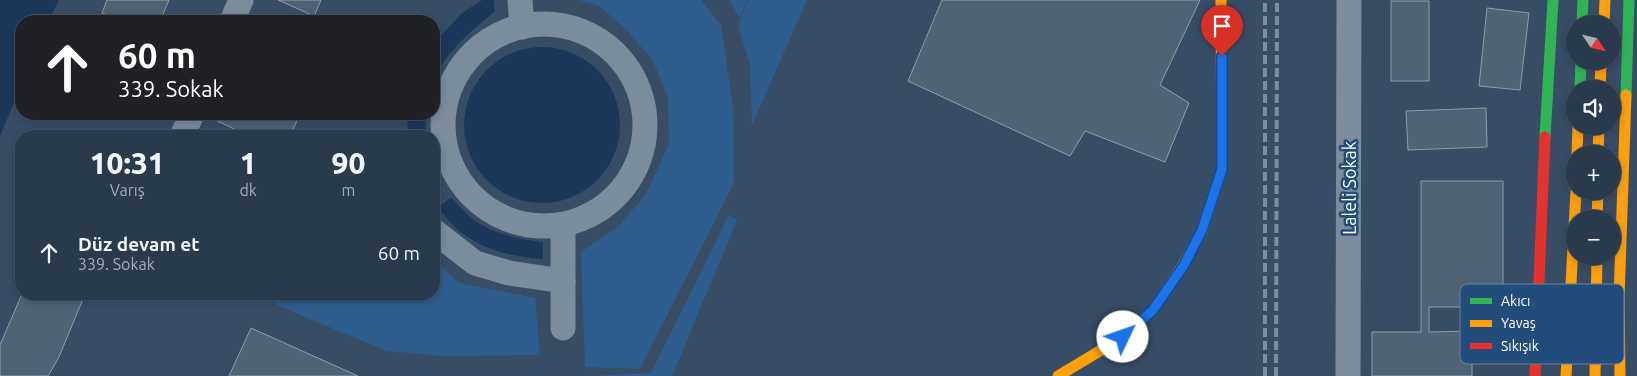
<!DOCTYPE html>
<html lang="tr">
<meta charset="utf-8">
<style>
:root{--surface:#293a4c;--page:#354556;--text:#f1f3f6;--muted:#a5adb5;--line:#455464}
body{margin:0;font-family:Ubuntu,sans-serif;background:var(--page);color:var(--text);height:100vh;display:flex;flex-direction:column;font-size:19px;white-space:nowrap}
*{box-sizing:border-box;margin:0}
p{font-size:16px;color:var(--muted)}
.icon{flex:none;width:28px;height:28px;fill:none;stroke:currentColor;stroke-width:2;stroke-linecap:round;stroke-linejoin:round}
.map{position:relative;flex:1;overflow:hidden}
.details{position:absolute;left:15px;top:130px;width:425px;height:170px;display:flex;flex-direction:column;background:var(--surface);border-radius:20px;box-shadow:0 2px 8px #0003,0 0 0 1px var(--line)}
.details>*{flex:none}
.top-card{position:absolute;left:15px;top:15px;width:425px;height:105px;border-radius:20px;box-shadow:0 2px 8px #0003,0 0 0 1px var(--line);background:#202124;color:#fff;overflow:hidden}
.needle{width:32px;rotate:125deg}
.buttons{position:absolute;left:1566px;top:15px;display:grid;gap:10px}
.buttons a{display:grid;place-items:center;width:55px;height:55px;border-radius:50%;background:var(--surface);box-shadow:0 2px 8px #0003,0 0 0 1px var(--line);font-size:25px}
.pin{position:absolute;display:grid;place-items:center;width:42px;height:42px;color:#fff;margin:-51px -21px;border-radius:50% 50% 50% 0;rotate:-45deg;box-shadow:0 0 5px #0007}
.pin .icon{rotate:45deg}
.me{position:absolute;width:55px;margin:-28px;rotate:48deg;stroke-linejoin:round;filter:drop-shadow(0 0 4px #0008)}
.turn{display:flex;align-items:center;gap:18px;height:105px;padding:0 20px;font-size:22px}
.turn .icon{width:65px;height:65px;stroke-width:2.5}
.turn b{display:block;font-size:35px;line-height:42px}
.eta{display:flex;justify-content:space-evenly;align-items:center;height:85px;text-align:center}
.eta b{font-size:30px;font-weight:800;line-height:35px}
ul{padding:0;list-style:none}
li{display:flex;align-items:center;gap:15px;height:75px;padding:0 20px}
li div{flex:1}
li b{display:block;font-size:19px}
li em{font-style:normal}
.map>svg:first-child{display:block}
.green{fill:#2e5c8c}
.water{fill:#1b385b}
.building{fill:#506276;stroke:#8e9dac}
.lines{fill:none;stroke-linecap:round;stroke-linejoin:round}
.street{stroke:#7b8c9d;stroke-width:25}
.fast{stroke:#30b455;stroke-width:11}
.slow{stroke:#ff9f0a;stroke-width:11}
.jam{stroke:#e5322d;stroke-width:11}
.rail{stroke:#7d8d9d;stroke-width:4;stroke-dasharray:9 4;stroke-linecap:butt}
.route-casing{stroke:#114b97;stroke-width:12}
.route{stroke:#1a73e8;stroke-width:9}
.labels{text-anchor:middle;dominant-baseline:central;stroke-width:5;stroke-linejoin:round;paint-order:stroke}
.street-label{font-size:18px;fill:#fff;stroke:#234c7a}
.key{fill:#234c7a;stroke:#6582a2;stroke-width:1}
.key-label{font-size:14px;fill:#fff}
</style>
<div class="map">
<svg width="1637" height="376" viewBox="0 0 1637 376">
<rect width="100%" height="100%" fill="#374d66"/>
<g class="green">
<polygon points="579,0 701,0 721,25 733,107 734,183 640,369 585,367 581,252 619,226 646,194 669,144 668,97 653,61 628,31 599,6"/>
<polygon points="729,0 747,0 740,18"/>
<polygon points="748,0 807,0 752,125 750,64 738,26"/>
<polygon points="729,215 737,220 672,376 589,376 651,373"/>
<polygon points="434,260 459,283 535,298 540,355 442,356 387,351 274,304 287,294 434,294"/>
</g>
<g class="water">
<polygon points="0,0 59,0 49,21 21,21 21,86 0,136"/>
<path d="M482,0H494L495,11C472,31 445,52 434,80V43L462,13Z"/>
<circle cx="542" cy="125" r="78"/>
<polygon points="408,114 425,114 426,136 407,136"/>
<path d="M451,197C458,204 465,213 473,219C493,234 519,239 543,242V259C512,257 480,250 456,228C449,223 444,214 438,208Z"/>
</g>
<g class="building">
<polygon points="107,0 169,0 160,21 121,21 102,13"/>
<polygon points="278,0 321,0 314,16"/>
<polygon points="942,0 1200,0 1160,85 1189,103 1165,162 1085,131 1070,156 908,81"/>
<rect x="1391" y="1" width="38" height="80"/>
<polygon points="1487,8 1529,13 1520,90 1479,86"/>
<polygon points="255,16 266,21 252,21"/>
<polygon points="1486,108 1487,147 1408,150 1406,111"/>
<polygon points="208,114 300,114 290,136 249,136 207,116"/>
<polygon points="1421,181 1503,181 1503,307 1429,307 1429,332 1472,331 1472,376 1372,376 1372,332 1421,332"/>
<polygon points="22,294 85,294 59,357 48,376 0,376 0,345"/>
<polygon points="251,328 358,376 229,376"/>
</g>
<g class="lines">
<g class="street">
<polyline points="520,0 522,27"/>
<polyline points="232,21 241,0"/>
<circle cx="544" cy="125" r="101"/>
<polyline points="182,136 192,114"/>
<polyline points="563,226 563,328"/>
<polyline points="434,231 475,263 509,273 563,281"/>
<polyline points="1348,376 1349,0"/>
</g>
<g class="fast">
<polyline points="1582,24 1583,0"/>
<polyline points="1580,89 1581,61"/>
<polyline points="1626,95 1629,0"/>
<polyline points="1545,137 1553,0"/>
</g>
<g class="slow">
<polyline points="1604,24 1605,0"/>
<polyline points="1600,89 1601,61"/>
<polyline points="1577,154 1578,126"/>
<polyline points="1598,154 1599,126"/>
<polyline points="1597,219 1598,191"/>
<polyline points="1058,376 1123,337 1153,310 1183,265 1202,231 1222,169 1221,0"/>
<polyline points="1566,376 1576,191"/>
<polyline points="1595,376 1597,256"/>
<polyline points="1620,376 1619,299 1626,95"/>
</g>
<polyline class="jam" points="1535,376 1545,137"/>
<g class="rail">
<polyline points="1265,376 1265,0"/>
<polyline points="1276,376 1277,0"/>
</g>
</g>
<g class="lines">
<g class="route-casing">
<polyline id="route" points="1123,337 1153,310 1184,265 1202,230 1222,169 1222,56"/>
</g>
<use href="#route" class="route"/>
</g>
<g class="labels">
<g class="street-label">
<text transform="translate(1349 188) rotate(-90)">Laleli Sokak</text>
</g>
</g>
<rect x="1460" y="284" width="164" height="80" rx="8" class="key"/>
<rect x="1470" y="298" width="22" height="6" fill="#30b455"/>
<rect x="1470" y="320" width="22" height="7" fill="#ff9f0a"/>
<rect x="1470" y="343" width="22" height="6" fill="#e5322d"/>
<g class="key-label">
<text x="1501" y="306">Akıcı</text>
<text x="1501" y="328">Yavaş</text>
<text x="1501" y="351">Sıkışık</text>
</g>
</svg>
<div class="buttons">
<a><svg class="needle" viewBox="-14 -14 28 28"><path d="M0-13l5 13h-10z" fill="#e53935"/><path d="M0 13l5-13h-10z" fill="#a5adb5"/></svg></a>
<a><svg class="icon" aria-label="sound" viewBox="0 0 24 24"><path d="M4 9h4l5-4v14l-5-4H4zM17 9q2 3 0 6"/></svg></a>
<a>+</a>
<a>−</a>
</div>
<div class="pin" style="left:1222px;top:56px;background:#d93025"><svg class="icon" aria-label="arrive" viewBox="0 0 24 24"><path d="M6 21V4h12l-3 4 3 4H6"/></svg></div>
<svg class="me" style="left:1123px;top:337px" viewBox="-20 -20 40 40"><circle r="19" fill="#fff"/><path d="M0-13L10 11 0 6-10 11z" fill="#1a73e8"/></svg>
<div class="top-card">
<div class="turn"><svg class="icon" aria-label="ahead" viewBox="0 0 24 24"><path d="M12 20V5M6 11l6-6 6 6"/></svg><div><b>60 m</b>339. Sokak</div></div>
</div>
<section class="details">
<div class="eta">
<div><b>10:31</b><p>Varış</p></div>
<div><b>1</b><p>dk</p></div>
<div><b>90</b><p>m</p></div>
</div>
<ul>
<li><svg class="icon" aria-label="ahead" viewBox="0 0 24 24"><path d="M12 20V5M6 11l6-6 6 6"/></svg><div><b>Düz devam et</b><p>339. Sokak</p></div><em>60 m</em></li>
</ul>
</section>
</div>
